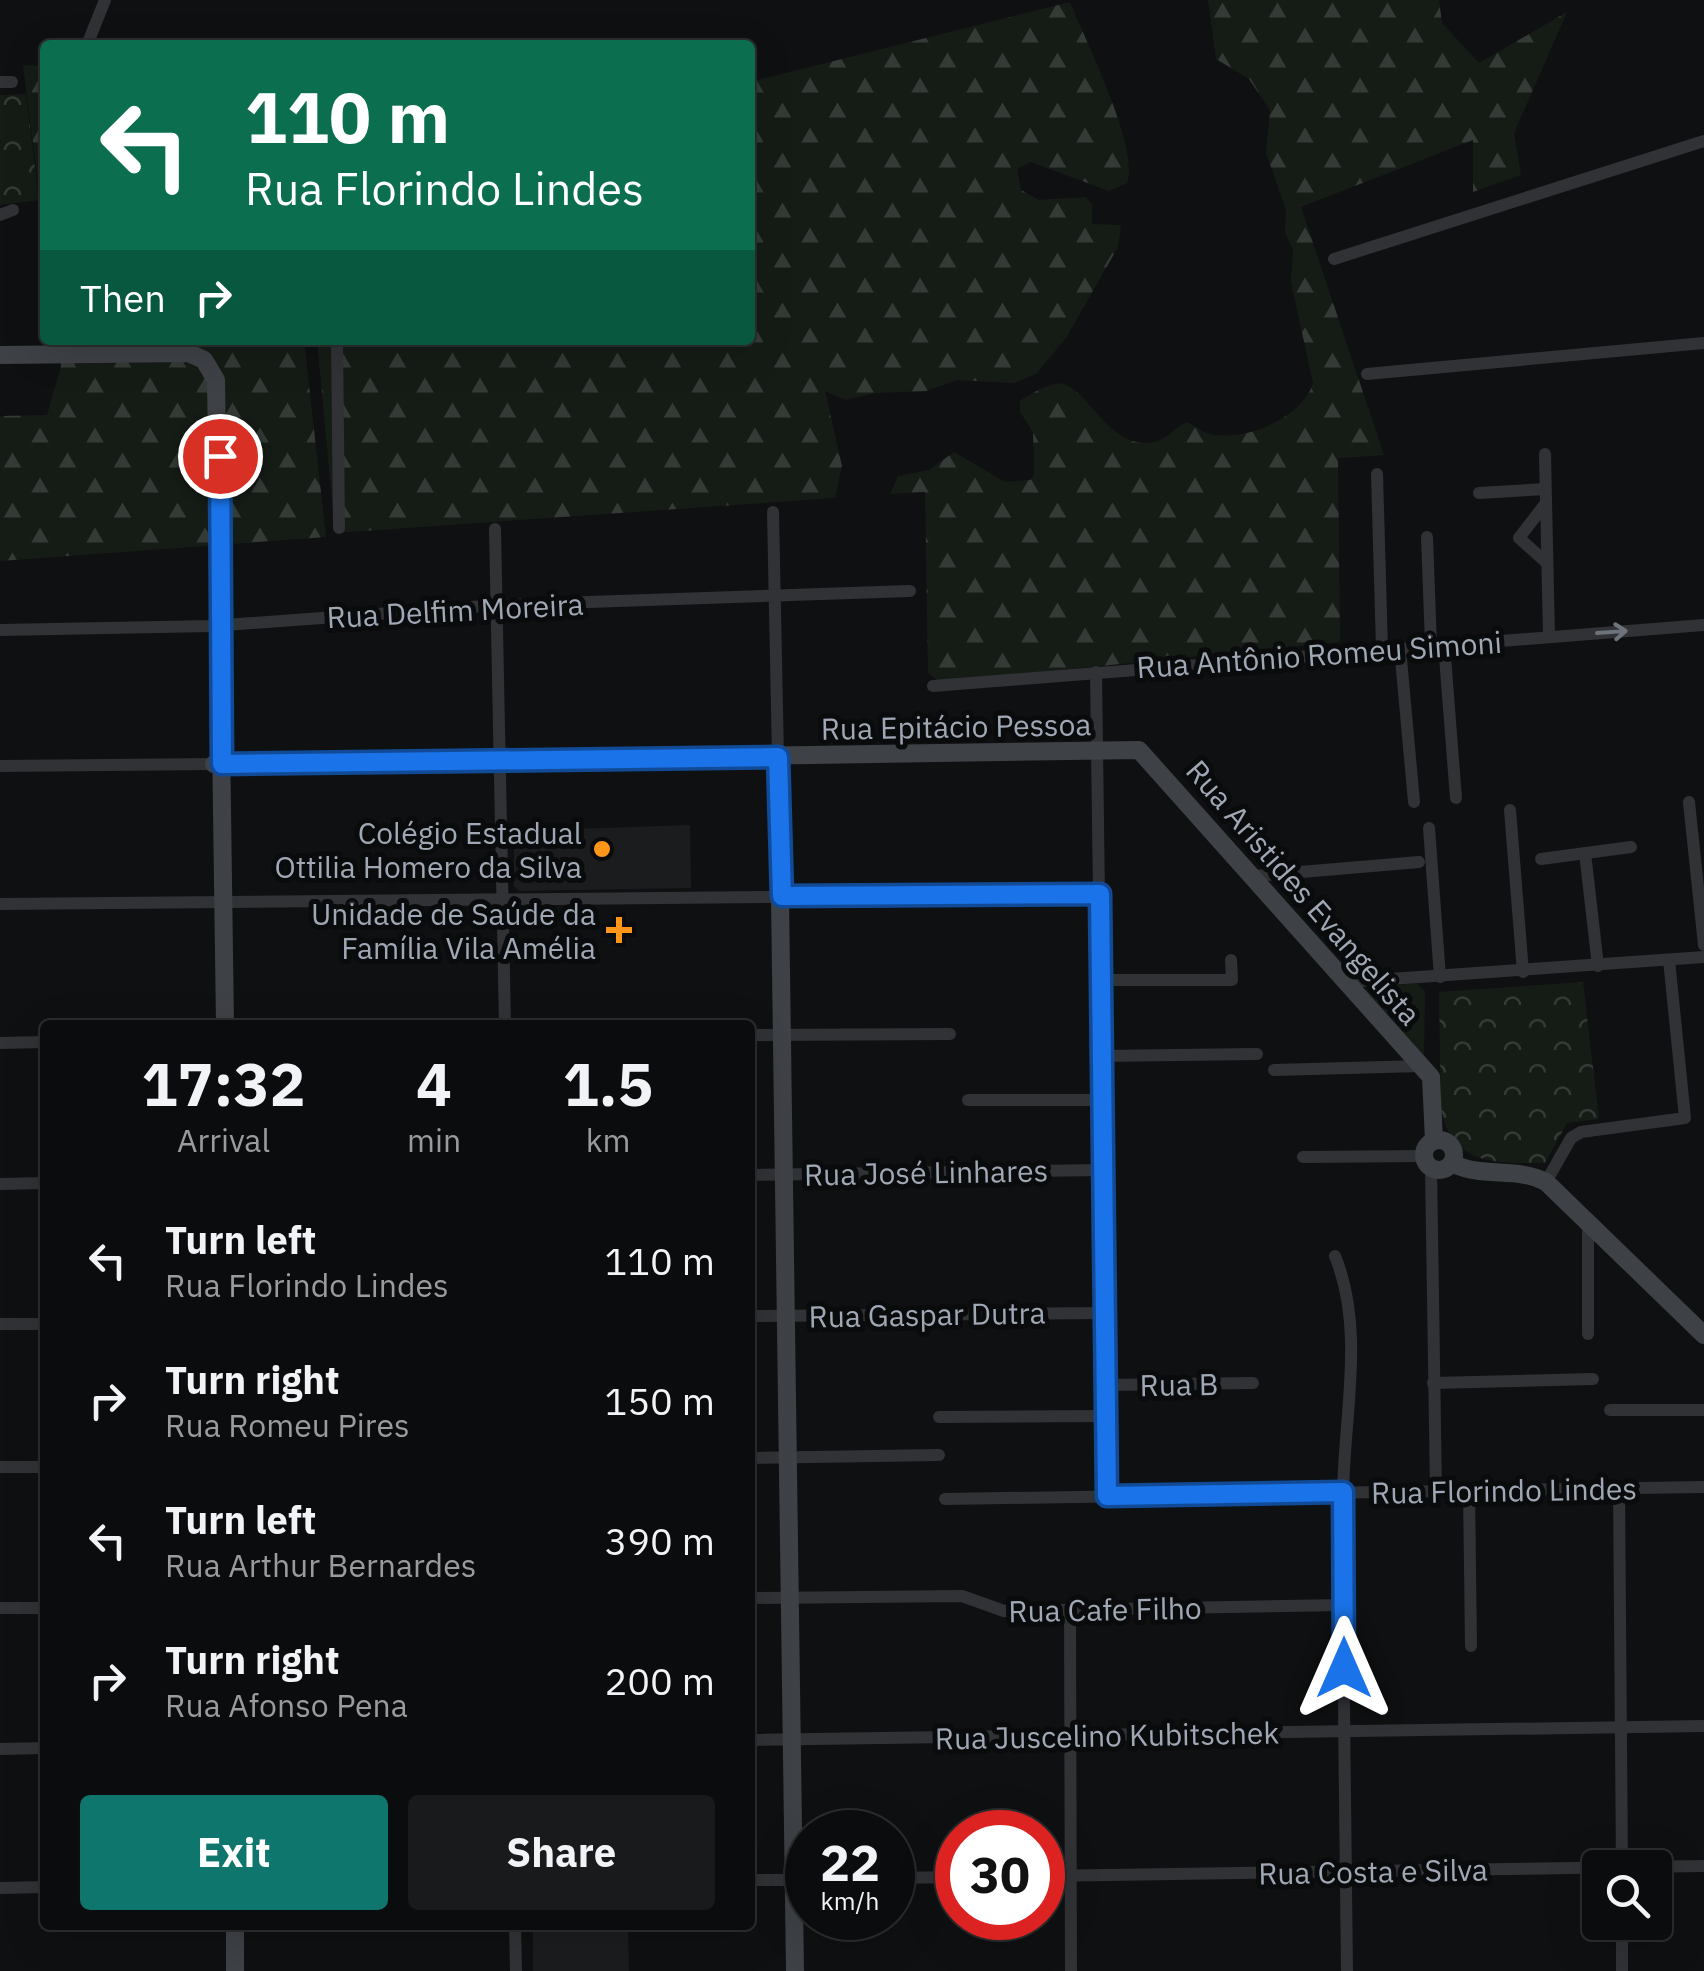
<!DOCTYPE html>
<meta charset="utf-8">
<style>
:root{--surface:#0b0c0d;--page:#191a1b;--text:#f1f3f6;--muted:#9a9b9d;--line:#2b2c2e;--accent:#0f766e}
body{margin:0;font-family:"IBM Plex Sans",sans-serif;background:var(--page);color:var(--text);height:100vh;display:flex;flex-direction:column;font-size:38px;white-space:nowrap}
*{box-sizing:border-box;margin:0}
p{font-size:32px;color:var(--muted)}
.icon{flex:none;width:55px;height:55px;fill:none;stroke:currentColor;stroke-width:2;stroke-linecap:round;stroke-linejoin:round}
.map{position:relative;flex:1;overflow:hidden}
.panel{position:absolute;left:40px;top:1020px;width:715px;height:910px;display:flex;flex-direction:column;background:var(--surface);border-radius:10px;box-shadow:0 10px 40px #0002,0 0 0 2px var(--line)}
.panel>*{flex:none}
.top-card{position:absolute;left:40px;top:40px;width:715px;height:305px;border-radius:10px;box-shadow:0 10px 40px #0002,0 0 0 2px var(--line);background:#0b6e4f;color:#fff;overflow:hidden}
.controls{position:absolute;left:1582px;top:1850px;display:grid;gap:20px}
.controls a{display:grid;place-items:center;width:90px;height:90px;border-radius:10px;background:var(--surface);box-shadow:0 10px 40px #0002,0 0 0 2px var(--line);font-size:50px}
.speed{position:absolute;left:785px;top:1810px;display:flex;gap:20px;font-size:50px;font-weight:700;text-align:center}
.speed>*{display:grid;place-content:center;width:130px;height:130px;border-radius:50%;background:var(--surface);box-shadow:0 10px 40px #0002,0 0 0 2px var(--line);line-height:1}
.speed small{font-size:25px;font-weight:400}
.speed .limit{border:15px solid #d22;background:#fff;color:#111}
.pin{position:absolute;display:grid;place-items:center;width:85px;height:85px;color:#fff;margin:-42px;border:5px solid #fff;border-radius:50%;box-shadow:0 2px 10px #0007}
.me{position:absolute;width:110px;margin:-55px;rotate:0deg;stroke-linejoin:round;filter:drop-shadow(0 0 8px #0008)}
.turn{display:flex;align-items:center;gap:35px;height:210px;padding:0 40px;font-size:45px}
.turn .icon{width:130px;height:130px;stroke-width:2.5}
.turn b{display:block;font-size:70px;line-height:85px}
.then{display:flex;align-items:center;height:95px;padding:0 40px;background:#0003;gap:20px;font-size:38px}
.eta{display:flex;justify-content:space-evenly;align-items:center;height:170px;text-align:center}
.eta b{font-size:60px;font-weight:700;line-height:70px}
.cta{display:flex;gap:20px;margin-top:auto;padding:20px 40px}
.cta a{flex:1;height:115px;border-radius:10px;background:var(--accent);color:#fff;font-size:40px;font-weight:700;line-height:115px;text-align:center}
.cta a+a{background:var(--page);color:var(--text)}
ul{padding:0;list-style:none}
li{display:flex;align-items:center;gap:30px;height:140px;padding:0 40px}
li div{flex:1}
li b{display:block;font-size:38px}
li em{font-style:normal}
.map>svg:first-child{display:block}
.built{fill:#1b1c1e}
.green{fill:#151c16}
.forest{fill:url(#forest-firs)}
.park{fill:url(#park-crowns)}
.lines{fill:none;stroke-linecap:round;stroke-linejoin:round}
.street{stroke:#303236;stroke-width:12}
.secondary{stroke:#3e4146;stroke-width:18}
.oneway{stroke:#6d737b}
.route-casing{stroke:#114b97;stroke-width:25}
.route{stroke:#1a73e8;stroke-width:18}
.poi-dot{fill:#ff9619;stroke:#0a0b0c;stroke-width:4}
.labels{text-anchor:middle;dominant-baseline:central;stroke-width:10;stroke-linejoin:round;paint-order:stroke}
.street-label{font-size:30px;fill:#9fa8b4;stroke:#0a0b0c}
.poi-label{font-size:30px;fill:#9fa8b4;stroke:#0a0b0c;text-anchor:end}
</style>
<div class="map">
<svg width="1704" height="1971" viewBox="0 0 1704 1971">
<defs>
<pattern id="forest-firs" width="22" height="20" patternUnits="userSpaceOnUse" patternTransform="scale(2.5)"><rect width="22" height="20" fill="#151c16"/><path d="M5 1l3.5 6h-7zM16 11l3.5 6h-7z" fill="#343a36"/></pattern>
<pattern id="park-crowns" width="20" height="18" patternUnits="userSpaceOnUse" patternTransform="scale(2.5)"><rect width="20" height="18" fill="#151c16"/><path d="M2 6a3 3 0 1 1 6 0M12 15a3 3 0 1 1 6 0" fill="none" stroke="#343a36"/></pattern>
</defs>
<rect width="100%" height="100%" fill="#0f1011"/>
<g class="built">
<polygon points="690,825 691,888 519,891 514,886 514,831"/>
<polygon points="533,1925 628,1925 629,1971 533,1971"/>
</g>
<polygon class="green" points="1417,983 1425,991 1424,1056 1365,989"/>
<g class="forest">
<path d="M1208,0H1439L1442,23L1479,63L1567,12L1514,133L1521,175L1473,192V140L1301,207L1384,455L1338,458L1340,642L940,682L928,673L925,492L891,494L335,533L317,340H750V82L1070,2C1085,40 1140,148 1127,183L1109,191L1031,162L1017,169L1021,190L1039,200L1086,197L1092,205V224L1121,225L1118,247L1066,338L1036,374L1014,383L957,380L926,391L875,393L846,400L825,391L842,466L835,498L890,494L898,476L929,470L954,452L1005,482L1030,480L1034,475L1033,432L1020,412V401C1029,395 1052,381 1063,384C1090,391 1110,451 1154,442C1168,439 1175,427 1187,422C1197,427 1204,434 1215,435C1248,440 1303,417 1313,383L1291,282L1293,250L1285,233L1286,210L1266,153L1270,110L1249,79L1216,59Z"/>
<polygon points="23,65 45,66 45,239"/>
<polygon points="58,340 304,340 326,537 0,561 0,416 47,415 61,366"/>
</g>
<g class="park">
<polygon points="26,94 39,200 0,205 0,95"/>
<path d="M1583,982L1599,1119L1567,1123L1545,1163C1499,1163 1453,1167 1441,1110L1439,992Z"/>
</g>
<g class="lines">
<g class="street">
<polyline points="87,45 105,0"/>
<polyline points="0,82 12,82"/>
<polyline points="0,215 13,210"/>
<polyline points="1334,259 1704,141"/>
<polyline points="337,340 339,528"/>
<polyline points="1367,374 1704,343"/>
<polyline points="1545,454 1549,636"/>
<polyline points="1377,474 1382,649"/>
<polyline points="1479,493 1545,489"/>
<polyline points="1546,503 1519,538 1547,563"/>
<polyline points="773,512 778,757"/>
<polyline points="495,529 505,1025"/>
<polyline points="1427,537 1431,645"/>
<polyline points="0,630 212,626 498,605 910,591"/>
<polyline points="1444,644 1456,798"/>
<polyline points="1400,648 1414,802"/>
<polyline points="1096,672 1107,1496"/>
<polyline points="933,686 1704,625"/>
<polyline points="0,766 214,764"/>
<polyline points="1689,802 1704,945"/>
<polyline points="1510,810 1523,972"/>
<polyline points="1429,828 1440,977"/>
<polyline points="1585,853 1598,966"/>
<polyline points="1541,859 1631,847"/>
<polyline points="1254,876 1419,862"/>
<polyline points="0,904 1099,894"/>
<polyline points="1097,980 1232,980 1231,960"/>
<polyline points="1347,982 1704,957"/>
<polyline points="750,1035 950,1034"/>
<polyline points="0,1043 45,1042"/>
<polyline points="1099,1056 1257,1054"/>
<polyline points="1274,1070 1421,1066"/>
<polyline points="968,1100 1099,1100"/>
<polyline points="1303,1157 1425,1156"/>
<polyline points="1431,1167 1436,1491"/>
<polyline points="750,1175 1101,1170"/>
<polyline points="1546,1182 1571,1138 1581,1132 1685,1118 1669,960"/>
<polyline points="0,1184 45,1183"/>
<path d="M1335,1256C1366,1332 1343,1419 1343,1498C1343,1656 1345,1813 1347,1971"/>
<polyline points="750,1316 1104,1313"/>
<polyline points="0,1324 45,1324"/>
<polyline points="1588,1334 1588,1226"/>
<polyline points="1433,1383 1593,1379"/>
<polyline points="1105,1385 1253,1383"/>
<polyline points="1610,1410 1704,1410"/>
<polyline points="939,1417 1106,1416"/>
<polyline points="750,1458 939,1455"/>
<polyline points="0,1467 45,1467"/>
<polyline points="1619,1489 1622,1868"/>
<polyline points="1469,1491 1471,1646"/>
<polyline points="945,1499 1704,1487"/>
<polyline points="750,1598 962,1596 1004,1611 1344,1605"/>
<polyline points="0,1608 45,1608"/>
<polyline points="1070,1610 1071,1971"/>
<polyline points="750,1740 1704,1726"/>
<polyline points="0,1749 45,1748"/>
<polyline points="1042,1876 1704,1866"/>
<polyline points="892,1878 958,1877"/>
<polyline points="750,1880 808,1880"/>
<polyline points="0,1888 45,1887"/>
<polyline points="1622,1922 1622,1971"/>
<polyline points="515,1925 516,1971"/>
</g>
<g class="secondary">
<polyline points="0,355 189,353 204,360 216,380 225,1025"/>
<polyline points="778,757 795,1971"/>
<polyline points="214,764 1139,750 1431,1077 1434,1141"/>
<circle cx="1439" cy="1155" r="15"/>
<path d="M1452,1163C1482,1179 1516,1166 1546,1182L1704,1335"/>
<polyline points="235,1971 235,1925"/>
</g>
</g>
<defs><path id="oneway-shaft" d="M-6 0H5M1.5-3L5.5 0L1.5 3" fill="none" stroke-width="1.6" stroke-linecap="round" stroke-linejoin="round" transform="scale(2.5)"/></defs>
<use class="oneway" href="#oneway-shaft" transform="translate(1612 632) rotate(-4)"/>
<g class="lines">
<g class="route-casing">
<polyline id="route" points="220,456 222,764 778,757 782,896 1100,894 1107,1496 1343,1492 1344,1668"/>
</g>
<use href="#route" class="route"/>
</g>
<g class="poi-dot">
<circle cx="602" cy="849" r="10"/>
<path d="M614 915h10v10h10v10h-10v10h-10v-10h-10v-10h10z"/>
</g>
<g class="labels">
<g class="street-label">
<text transform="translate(455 610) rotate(-3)">Rua Delfim Moreira</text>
<text transform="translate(1319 654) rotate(-4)">Rua Antônio Romeu Simoni</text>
<text transform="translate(956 726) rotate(-1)">Rua Epitácio Pessoa</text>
<text transform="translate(1304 892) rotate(49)">Rua Aristides Evangelista</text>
<text transform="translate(926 1172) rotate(-1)">Rua José Linhares</text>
<text transform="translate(927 1314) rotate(-1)">Rua Gaspar Dutra</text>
<text transform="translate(1179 1384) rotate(-1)">Rua B</text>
<text transform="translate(1504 1490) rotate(-1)">Rua Florindo Lindes</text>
<text transform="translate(1105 1609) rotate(-1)">Rua Cafe Filho</text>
<text transform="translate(1107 1735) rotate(-1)">Rua Juscelino Kubitschek</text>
<text transform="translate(1373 1871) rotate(-1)">Rua Costa e Silva</text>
</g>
<g class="poi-label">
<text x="582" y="832">Colégio Estadual<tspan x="582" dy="34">Ottilia Homero da Silva</tspan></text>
<text x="596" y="913">Unidade de Saúde da<tspan x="596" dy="34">Família Vila Amélia</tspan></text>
</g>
</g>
</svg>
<div class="controls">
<a><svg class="icon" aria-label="search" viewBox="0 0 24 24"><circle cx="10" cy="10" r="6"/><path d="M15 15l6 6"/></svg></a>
</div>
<div class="speed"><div>22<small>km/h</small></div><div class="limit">30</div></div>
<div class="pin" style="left:220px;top:456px;background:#d93025"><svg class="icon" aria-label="arrive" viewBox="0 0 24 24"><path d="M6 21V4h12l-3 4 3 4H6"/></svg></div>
<svg class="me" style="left:1344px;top:1668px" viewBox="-20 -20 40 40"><path d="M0-17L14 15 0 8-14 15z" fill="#1a73e8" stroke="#fff" stroke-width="4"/></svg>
<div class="top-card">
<div class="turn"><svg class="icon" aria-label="left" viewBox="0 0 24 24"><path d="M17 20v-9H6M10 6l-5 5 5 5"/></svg><div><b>110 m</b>Rua Florindo Lindes</div></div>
<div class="then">Then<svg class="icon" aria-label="right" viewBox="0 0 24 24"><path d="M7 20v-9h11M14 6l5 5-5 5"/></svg></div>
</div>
<section class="panel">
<div class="eta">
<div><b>17:32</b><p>Arrival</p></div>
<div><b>4</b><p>min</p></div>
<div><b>1.5</b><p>km</p></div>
</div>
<ul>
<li><svg class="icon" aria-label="left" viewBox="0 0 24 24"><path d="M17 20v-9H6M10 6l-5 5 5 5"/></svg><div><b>Turn left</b><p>Rua Florindo Lindes</p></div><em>110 m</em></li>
<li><svg class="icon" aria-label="right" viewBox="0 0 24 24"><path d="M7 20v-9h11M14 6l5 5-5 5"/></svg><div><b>Turn right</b><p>Rua Romeu Pires</p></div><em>150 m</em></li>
<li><svg class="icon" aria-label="left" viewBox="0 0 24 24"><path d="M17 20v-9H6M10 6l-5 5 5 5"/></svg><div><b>Turn left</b><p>Rua Arthur Bernardes</p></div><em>390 m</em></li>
<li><svg class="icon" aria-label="right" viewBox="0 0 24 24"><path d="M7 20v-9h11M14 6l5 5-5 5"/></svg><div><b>Turn right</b><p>Rua Afonso Pena</p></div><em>200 m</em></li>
</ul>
<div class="cta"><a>Exit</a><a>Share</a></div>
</section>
</div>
